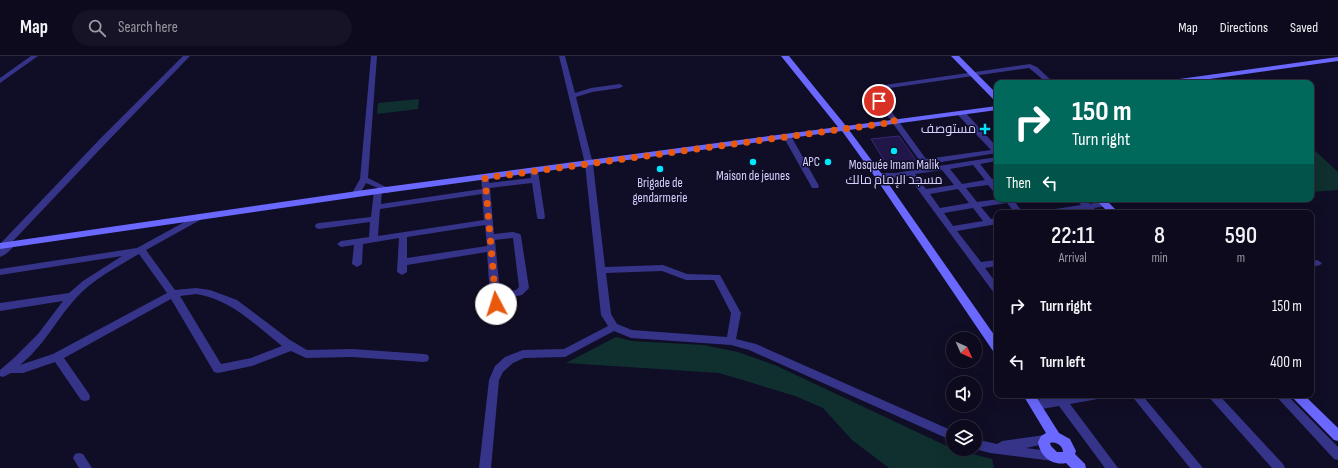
<!DOCTYPE html>
<meta charset="utf-8">
<style>
:root{--surface:#0c0a1c;--page:#151325;--text:#f1f3f6;--muted:#9a9aa3;--line:#2c2b3b}
body{margin:0;font-family:"Sofia Sans Condensed",Cairo,sans-serif;background:var(--page);color:var(--text);height:100vh;display:flex;flex-direction:column;font-size:15px;white-space:nowrap}
*{box-sizing:border-box;margin:0}
p{font-size:13px;color:var(--muted)}
.icon{flex:none;width:22px;height:22px;fill:none;stroke:currentColor;stroke-width:2;stroke-linecap:round;stroke-linejoin:round}
.map{position:relative;flex:1;overflow:hidden}
.drawer{position:absolute;left:994px;top:154px;width:320px;height:188px;display:flex;flex-direction:column;background:var(--surface);border-radius:8px;box-shadow:0 4px 16px #0002,0 0 0 1px var(--line)}
.drawer>*{flex:none}
.hud{position:absolute;left:994px;top:24px;width:320px;height:122px;border-radius:8px;box-shadow:0 4px 16px #0002,0 0 0 1px var(--line);background:#00695c;color:#fff;overflow:hidden}
.needle{width:26px;rotate:135deg}
.buttons{position:absolute;left:946px;top:276px;display:grid;gap:8px}
.buttons a{display:grid;place-items:center;width:36px;height:36px;border-radius:50%;background:var(--surface);box-shadow:0 4px 16px #0002,0 0 0 1px var(--line);font-size:20px}
.pin{position:absolute;display:grid;place-items:center;width:34px;height:34px;color:#fff;margin:-17px;border:2px solid #fff;border-radius:50%;box-shadow:0 1px 4px #0007}
.me{position:absolute;width:44px;margin:-22px;rotate:355deg;stroke-linejoin:round;filter:drop-shadow(0 0 3px #0008)}
.turn{display:flex;align-items:center;gap:14px;height:84px;padding:0 12px;font-size:18px}
.turn .icon{width:52px;height:52px;stroke-width:2.5}
.turn b{display:block;font-size:28px;line-height:34px}
.then{display:flex;align-items:center;height:38px;padding:0 12px;background:#0003;gap:8px;font-size:15px}
.eta{display:flex;justify-content:space-evenly;align-items:center;height:68px;text-align:center}
.eta b{font-size:24px;font-weight:600;line-height:28px}
ul{padding:0;list-style:none}
li{display:flex;align-items:center;gap:12px;height:56px;padding:0 12px}
li div{flex:1}
li b{display:block;font-size:15px}
li em{font-style:normal}
header{display:flex;align-items:center;gap:24px;box-sizing:border-box;height:56px;padding:0 20px;background:var(--surface);border-bottom:1px solid var(--line)}
header strong{font-size:19px}
nav{display:flex;gap:22px;margin-inline-start:auto;font-size:14px}
.search{width:280px;height:36px;background:var(--page);display:flex;align-items:center;gap:10px;box-sizing:border-box;padding:0 14px;border-radius:22px;color:var(--muted);font-size:15px}
.map>svg:first-child{display:block}
.green{fill:#0f302e}
.building{fill:#201748;stroke:#362776}
.lines{fill:none;stroke-linecap:round;stroke-linejoin:round}
.street{fill:#363489;fill-rule:evenodd}
.secondary{fill:#6a68ff;fill-rule:evenodd}
.route{stroke:#ea580c;stroke-width:7;stroke-dasharray:0 12.6}
.poi-dot{fill:#00e7fc;stroke:#100d26;stroke-width:1.5}
.labels{text-anchor:middle;dominant-baseline:central;stroke-width:3;stroke-linejoin:round;paint-order:stroke}
.poi-label{font-size:13px;fill:#d6d1ff;stroke:#100d26}
</style>
<header>
<strong>Map</strong>
<div class="search"><svg class="icon" aria-label="search" viewBox="0 0 24 24"><circle cx="10" cy="10" r="6"/><path d="M15 15l6 6"/></svg>Search here</div>
<nav><a>Map</a><a>Directions</a><a>Saved</a></nav>
</header>
<div class="map">
<svg width="1338" height="412" viewBox="0 0 1338 412">
<rect width="100%" height="100%" fill="#100d26"/>
<g class="green">
<polygon points="419,43 418,53 377,58 378,47"/>
<polygon points="1311,91 1338,116 1338,134 1311,136"/>
<polygon points="616,281 632,285 704,289 738,296 777,310 953,393 992,403 994,412 889,412 852,384 823,352 795,340 719,317 566,307"/>
</g>
<polygon class="building" points="899,80 918,107 888,111 871,83"/>
<g class="lines">
<g class="street">
<polygon points="31,0 38,0 0,27 0,22"/>
<path d="M183,0H190L105,88L13,185L15,188C12,193 6,199 0,201V193L2,191L0,190L1,187L99,84Z"/>
<path d="M371,0H377L368,122L392,134L388,137L382,134L381,148L482,133L481,122L485,120L489,122V127L531,122L530,115L531,113H534L538,115L545,161L544,163H538L537,161L532,127L490,132L494,178L513,176L520,178L521,180L529,232L522,239L500,244L499,251H493L490,241L487,196L407,209V216L402,219L397,216L399,182L363,188L362,208L357,211L352,208L354,189L341,191L337,188L341,185L369,181L370,166L319,173L316,172L315,170L316,168L319,167L371,161L374,135L378,132L366,127L358,141H352L351,139L360,123ZM482,138L484,164L378,180L380,153ZM485,169L487,190L407,202V181ZM513,182L519,231L516,234L500,237L495,184Z"/>
<path d="M559,0H565L575,37L591,32L620,28L623,30L620,32L592,36L576,41L593,108L605,211L663,209L687,218L720,219L741,257L736,283L756,288L953,375V385L749,294L731,289L631,282L614,275L565,301L524,302L513,307L503,316L499,324L491,412H479L489,324L495,310L505,301L523,294L564,293L608,270L601,259L585,108ZM662,215L686,224H714L731,257L727,281L632,274L617,268L611,258L606,217Z"/>
<path d="M1030,8L1037,11L1054,27H1047L1029,12L876,34L926,103L991,94L958,59L957,57L961,55H964L997,91V97L929,108L932,111L997,101V105L980,108L992,123L997,122V137L994,136L988,129L966,132L977,146L999,143H1020L1015,146L1023,157H1015L1007,147L981,151L991,163L997,162V168L957,175L981,206L997,204V210L985,212L997,228V238L994,237L908,120C899,121 881,125 874,119L878,117H896L925,112L868,33L871,31ZM973,109L985,124L962,128L950,113ZM942,114L954,129L926,133L915,118ZM958,133L969,147L940,152L930,138ZM973,152L983,165L953,170L944,157Z"/>
<polygon points="784,78 787,78 791,80 819,130 818,132 812,132 811,130 783,80"/>
<polygon points="1076,143 1085,143 1090,148 1104,145 1108,148 1107,150 1094,152 1098,157 1089,157 1086,154 1066,157 1045,157 1049,154 1081,149"/>
<path d="M199,158L202,159L203,161L202,163L146,194L175,234L196,232L210,234L237,244L290,284L307,294L352,293L424,298L428,299L429,302L428,305L424,306L352,301L306,302L291,295L252,310L218,317L214,316L171,243L64,302L89,338L90,341L89,344L85,345L81,344L55,306L23,317H11L3,321L0,320V314L15,301L38,278L63,245L0,255V247L69,237L83,225L122,200L0,219V213L137,192ZM139,198L167,237L53,298L20,309C44,290 56,264 76,242C93,223 117,211 139,198ZM196,238C231,243 255,269 282,290L251,302L221,308L180,240Z"/>
<polygon points="1317,204 1322,207 1320,209 1311,211 1311,205"/>
<polygon points="1061,339 1103,339 1102,342 1098,343 1070,348 1118,412 1105,412 1059,350 1036,354 1032,352 1031,349 1032,346 1036,344"/>
<polygon points="1131,339 1142,339 1203,412 1190,412"/>
<polygon points="1207,339 1219,339 1283,408 1285,412 1272,412"/>
<polygon points="1275,339 1287,339 1338,391 1338,404 1334,403"/>
<polygon points="1045,379 1049,381 1051,384 1049,387 1026,392 1057,396 1059,400 1057,404 1053,405 990,397 975,393 975,383 997,388 1002,385"/>
<polygon points="79,397 83,398 92,412 79,412 73,402 75,398"/>
</g>
<g class="secondary">
<polygon points="781,0 789,0 846,70 997,50 997,54 849,74 881,117 997,283 997,296 993,295 875,121 842,75 378,138 0,193 0,187 378,132 838,71"/>
<polygon points="951,0 959,0 997,38 997,44 994,44"/>
<polygon points="1338,1 1338,5 1181,27 1161,27 1165,25"/>
<polygon points="1095,143 1105,143 1119,157 1109,157"/>
<path d="M1023,339H1035L1059,377L1070,383L1076,395L1075,398L1085,408L1086,412H1071L1066,407C1052,410 1040,400 1038,386L1041,380L1046,377ZM1050,387C1056,385 1063,390 1063,396H1057L1051,390Z"/>
<polygon points="1290,339 1304,339 1338,372 1338,385 1334,384"/>
</g>
</g>
<g class="lines">
<polyline class="route" points="496,248 485,122 895,66 879,45"/>
</g>
<g class="poi-dot">
<path d="M983 67h4v4h4v4h-4v4h-4v-4h-4v-4h4z"/>
<circle cx="894" cy="95" r="4"/>
<circle cx="753" cy="106" r="4"/>
<circle cx="828" cy="106" r="4"/>
<circle cx="660" cy="113" r="4"/>
</g>
<g class="labels">
<g class="poi-label">
<text x="976" y="73" text-anchor="end">مستوصف</text>
<text x="820" y="106" text-anchor="end">APC</text>
<text x="894" y="109">Mosquée Imam Malik<tspan x="894" dy="15">مسجد الإمام مالك</tspan></text>
<text x="753" y="120">Maison de jeunes</text>
<text x="660" y="127">Brigade de<tspan x="660" dy="15">gendarmerie</tspan></text>
</g>
</g>
</svg>
<div class="buttons">
<a><svg class="needle" viewBox="-14 -14 28 28"><path d="M0-13l5 13h-10z" fill="#e53935"/><path d="M0 13l5-13h-10z" fill="#9a9aa3"/></svg></a>
<a><svg class="icon" aria-label="sound" viewBox="0 0 24 24"><path d="M4 9h4l5-4v14l-5-4H4zM17 9q2 3 0 6"/></svg></a>
<a><svg class="icon" aria-label="layers" viewBox="0 0 24 24"><path d="M12 4l9 5-9 5-9-5zM3 14l9 5 9-5"/></svg></a>
</div>
<div class="pin" style="left:879px;top:45px;background:#d93025"><svg class="icon" aria-label="arrive" viewBox="0 0 24 24"><path d="M6 21V4h12l-3 4 3 4H6"/></svg></div>
<svg class="me" style="left:496px;top:248px" viewBox="-20 -20 40 40"><circle r="19" fill="#fff"/><path d="M0-13L10 11 0 6-10 11z" fill="#ea580c"/></svg>
<div class="hud">
<div class="turn"><svg class="icon" aria-label="right" viewBox="0 0 24 24"><path d="M7 20v-9h11M14 6l5 5-5 5"/></svg><div><b>150 m</b>Turn right</div></div>
<div class="then">Then<svg class="icon" aria-label="left" viewBox="0 0 24 24"><path d="M17 20v-9H6M10 6l-5 5 5 5"/></svg></div>
</div>
<section class="drawer">
<div class="eta">
<div><b>22:11</b><p>Arrival</p></div>
<div><b>8</b><p>min</p></div>
<div><b>590</b><p>m</p></div>
</div>
<ul>
<li><svg class="icon" aria-label="right" viewBox="0 0 24 24"><path d="M7 20v-9h11M14 6l5 5-5 5"/></svg><div><b>Turn right</b></div><em>150 m</em></li>
<li><svg class="icon" aria-label="left" viewBox="0 0 24 24"><path d="M17 20v-9H6M10 6l-5 5 5 5"/></svg><div><b>Turn left</b></div><em>400 m</em></li>
</ul>
</section>
</div>
